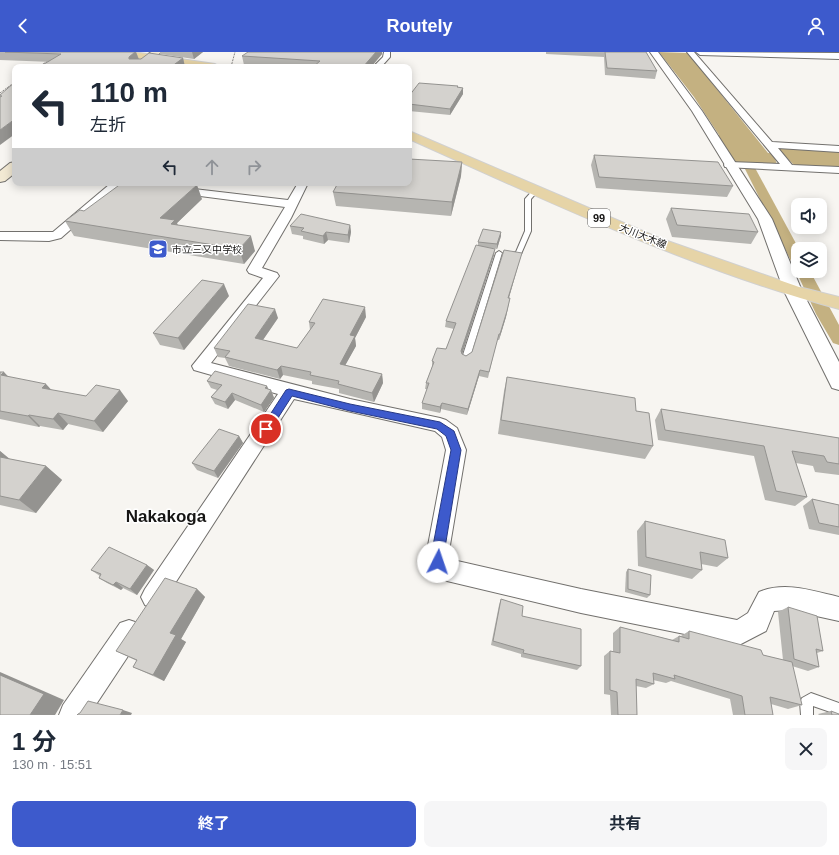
<!DOCTYPE html>
<html lang="ja">
<meta charset="utf-8">
<style>
:root{--surface:#fff;--page:#f6f6f7;--text:#1f2937;--muted:#747a83;--accent:#3d5acc}
body{margin:0;font-family:Arial,"Noto Sans JP",sans-serif;background:var(--page);color:var(--text);height:100vh;display:flex;flex-direction:column;font-size:15px;white-space:nowrap}
*{box-sizing:border-box;margin:0}
p{font-size:13px;color:var(--muted)}
.icon{flex:none;width:22px;height:22px;fill:none;stroke:currentColor;stroke-width:2;stroke-linecap:round;stroke-linejoin:round}
.map{position:relative;height:663px;overflow:hidden}
.side{display:flex;flex-direction:column;background:var(--surface);flex:1}
.side>*{flex:none}
.guide{position:absolute;left:12px;top:12px;width:400px;height:122px;border-radius:8px;box-shadow:0 2px 10px #0003;background:#fff;color:var(--text);overflow:hidden}
.controls{position:absolute;left:791px;top:146px;display:grid;gap:8px}
.controls a{display:grid;place-items:center;width:36px;height:36px;border-radius:8px;background:var(--surface);box-shadow:0 2px 10px #0003;font-size:20px}
.pin{position:absolute;display:grid;place-items:center;width:34px;height:34px;color:#fff;margin:-17px;border:2px solid #fff;border-radius:50%;box-shadow:0 1px 4px #0007}
.me{position:absolute;width:44px;margin:-22px;rotate:4deg;stroke-linejoin:round;filter:drop-shadow(0 0 3px #0008)}
.turn{display:flex;align-items:center;gap:14px;height:84px;padding:0 12px;font-size:18px}
.turn .icon{width:52px;height:52px;stroke-width:2.5}
.turn b{display:block;font-size:28px;line-height:34px}
.lanes{display:flex;align-items:center;height:38px;padding:0 12px;background:#0003;justify-content:center;gap:20px;direction:ltr}
.lanes .off{opacity:.35}
.round{display:grid;place-items:center;flex:none;width:42px;height:42px;border-radius:8px;background:var(--page)}
.headline{display:flex;align-items:center;justify-content:space-between;height:68px;padding:0 12px}
h1{font-size:24px;font-weight:700;line-height:30px}
.action{display:flex;gap:8px;margin-top:auto;padding:8px 12px}
.action a{flex:1;height:46px;border-radius:8px;background:var(--accent);color:#fff;font-size:16px;font-weight:700;line-height:46px;text-align:center}
.action a+a{background:var(--page);color:var(--text)}
header{display:flex;justify-content:space-between;align-items:center;height:52px;padding:0 12px;background:var(--accent);color:#fff;font-size:18px;font-weight:700}
.map>svg:first-child{display:block}
.water{fill:#c4b181}
.lines{fill:none;stroke-linecap:round;stroke-linejoin:round}
.canal{fill:#c4b181;fill-rule:evenodd}
.service-casing{stroke:#72706d;stroke-width:2}
.minor-casing{stroke:#72706d;stroke-width:2}
.tertiary-casing{stroke:#72706d;stroke-width:2}
.secondary-casing{stroke:#72706d;stroke-width:2}
.primary-casing{stroke:#d0d0d0;stroke-width:2}
.path{stroke:#888684;stroke-width:1;stroke-dasharray:2 1;stroke-linecap:butt}
.service{fill:#fff;fill-rule:evenodd}
.minor{fill:#fff;fill-rule:evenodd}
.tertiary{fill:#fff;fill-rule:evenodd}
.secondary{fill:#f2e9d3;fill-rule:evenodd}
.primary{fill:#e6d4a7;fill-rule:evenodd}
.wall{fill:#b6b5b1}
.shaded-wall{fill:#949390}
.building{fill:#d4d2ce;stroke:#949390}
.route{fill:#3d5acc;stroke:#283a85}
.labels{text-anchor:middle;dominant-baseline:central;stroke-width:3;stroke-linejoin:round;paint-order:stroke}
.far-street-label{font-size:10px;fill:#161514;stroke:#fff}
.far-poi-label{font-size:10px;fill:#161514;stroke:#fff;text-anchor:start}
.shield{fill:#fff;stroke:#5c5b5a;stroke-width:1}
.shield-label{font-size:11px;font-weight:bold;fill:#161514}
.near-quarter-label{font-size:17px;font-weight:bold;fill:#161514;stroke:#fff}
</style>
<header><svg class="icon" aria-label="back" viewBox="0 0 24 24"><path d="M15 5l-7 7 7 7"/></svg>Routely<svg class="icon" aria-label="person" viewBox="0 0 24 24"><circle cx="12" cy="8" r="4"/><path d="M4 21q1-7 8-7t8 7"/></svg></header>
<div class="map">
<svg width="839" height="663" viewBox="0 0 839 663">
<rect width="100%" height="100%" fill="#f7f5f1"/>
<polygon class="water" points="659,0 688,1 768,101 782,102 778,97 779,96 839,99 839,115 794,113 787,106 775,106 777,113 737,111 732,109 717,84 719,83 694,45"/>
<g class="lines">
<g class="canal">
<polygon points="743,100 748,103 799,197 798,213 793,212 791,209 738,103"/>
<polygon points="798,216 798,219 810,219 839,273 839,293 833,291 816,262 796,219"/>
</g>
<g class="service-casing">
<g id="service">
<polygon points="533,138 538,139 531,147 531,179 521,202 516,205 509,204 509,202 516,200 525,179 525,147"/>
<polygon points="499,199 502,201 470,306 466,309 463,308 462,306 496,201"/>
<polygon points="811,641 839,651 839,663 813,654 813,663 801,663 800,650 802,646"/>
</g>
</g>
<g class="minor-casing">
<g id="minor">
<polygon points="384,0 390,0 390,5 381,15 373,15 383,5"/>
<polygon points="687,0 694,0 772,90 839,94 839,100 778,96 792,113 839,115 839,121 725,115 724,113 725,111 729,110 780,112"/>
<polygon points="142,131 146,134 145,136 118,136 61,186 49,189 0,188 0,180 53,180 110,132"/>
<path d="M298,131H308L291,166L262,216L277,221L279,224L211,311L350,347L440,366L446,368L457,376L466,398L449,499V505L453,508L581,537L737,568L748,561L759,540C785,529 813,539 839,545V569L789,558L774,559L766,579L739,593L581,561L447,529C432,523 427,515 427,499L446,398L442,385L435,379L294,347L161,553L153,557L145,553L141,545L145,537L278,342L194,318L192,314L263,226L249,221L247,218L285,155L177,141L171,138L177,135L288,148Z"/>
<polygon points="129,568 138,571 141,580 138,589 89,663 59,663 63,653 120,571"/>
</g>
</g>
<g class="tertiary-casing">
<g id="tertiary">
<polygon points="650,0 658,0 702,59 772,167 802,239 839,310 839,338 832,336 784,239 758,167 692,59"/>
<polygon points="696,0 839,1 839,7 700,3"/>
</g>
</g>
<g class="secondary-casing">
<g id="secondary">
<polygon points="151,0 161,0 144,15 133,15"/>
<polygon points="15,110 15,121 5,129 0,130 0,119 10,111"/>
</g>
</g>
<g class="primary-casing">
<g id="primary">
<polygon points="111,0 133,0 215,12 220,15 196,15 115,3"/>
<path d="M409,79L659,186L799,235L839,245V257C690,217 550,150 409,87Z"/>
</g>
</g>
<g class="path">
<polyline points="38,15 48,9"/>
<polyline points="231,15 235,0"/>
<polyline points="0,41 15,30"/>
</g>
<use href="#service" class="service"/>
<use href="#minor" class="minor"/>
<use href="#tertiary" class="tertiary"/>
<use href="#secondary" class="secondary"/>
<use href="#primary" class="primary"/>
</g>
<g class="wall">
<polygon points="0,0 136,0 139,7 183,6 185,15 0,8"/>
<polygon points="160,0 203,0 194,7 160,2"/>
<polygon points="546,0 646,0 657,19 655,27 605,23 604,5 546,2"/>
<polygon points="382,2 371,15 279,15 244,13 242,4"/>
<polygon points="458,35 463,36 463,42 450,63 409,59 409,44"/>
<polygon points="594,103 733,134 727,145 596,136 591,113"/>
<polygon points="462,110 461,124 451,164 336,154 333,140"/>
<polygon points="202,147 177,171 177,173 255,199 244,212 74,184 65,169 84,159"/>
<polygon points="671,156 758,180 751,192 672,185 666,167"/>
<polygon points="350,173 351,180 349,191 328,188 324,192 303,187 303,184 292,182 290,174"/>
<polygon points="501,180 501,184 497,197 484,195 494,203 462,301 462,302 466,304 472,300 522,201 520,207 509,246 506,265 499,288 497,288 488,326 479,324 467,363 441,357 440,361 422,357 422,351 427,337 425,337 426,331 432,315 432,309 446,297 454,277 445,275 446,269 478,193 478,190"/>
<polygon points="229,244 184,298 160,293 153,281"/>
<polygon points="366,265 355,286 356,294 345,313 382,322 383,331 374,350 339,341 339,337 312,332 312,329 283,323 280,327 229,314 225,306 218,305 214,296 278,266 263,288 297,296 310,278 309,270"/>
<polygon points="0,320 8,325 52,338 86,344 128,349 103,380 68,372 63,378 40,374 39,375 0,367"/>
<polygon points="507,325 636,359 653,394 645,407 498,382 504,339"/>
<polygon points="207,329 267,334 268,337 271,338 274,346 264,360 235,348 228,357 215,352 211,345 217,338 211,336"/>
<polygon points="661,357 839,386 839,423 815,420 813,414 796,411 807,445 795,454 765,448 754,404 658,388 655,368"/>
<polygon points="239,384 243,391 218,426 197,418 192,411"/>
<polygon points="0,399 9,407 46,414 62,428 36,461 0,453"/>
<polygon points="812,447 839,453 839,483 809,477 803,454"/>
<polygon points="645,469 728,506 717,515 701,512 702,518 692,527 638,514 637,479"/>
<polygon points="147,513 154,518 137,543 123,536 121,538 107,531 99,526 100,524 91,518"/>
<polygon points="628,517 650,543 647,546 625,540 626,520"/>
<polygon points="197,537 205,545 181,587 186,590 164,629 133,615 137,609 116,599"/>
<polygon points="501,547 522,564 581,614 577,618 521,605 521,602 491,593 499,553"/>
<polygon points="788,555 823,599 817,601 819,615 808,619 792,614 802,653 788,657 771,652 773,663 733,663 730,647 671,629 666,631 653,628 654,632 646,636 636,634 637,663 611,663 610,643 604,642 604,604 610,599 613,600 613,581 620,575 672,588 679,584 681,584 689,579 763,603 783,608 778,560"/>
<polygon points="831,659 839,663 819,663 818,662"/>
</g>
<g class="shaded-wall">
<polygon points="135,0 136,0 139,8 132,14 129,5"/>
<polygon points="192,0 203,0 194,7"/>
<polygon points="376,0 382,0 382,2 371,15 363,15"/>
<polygon points="183,6 185,15 171,15"/>
<polygon points="463,36 463,42 450,63 450,57"/>
<polygon points="15,67 15,82 0,93 0,78"/>
<polygon points="462,110 461,124 451,164 452,150"/>
<polygon points="197,133 202,147 177,171 182,183 160,166"/>
<polygon points="350,173 351,180 349,191 348,183"/>
<polygon points="326,180 328,188 324,192 323,184"/>
<polygon points="501,180 501,184 497,197 497,192"/>
<polygon points="251,184 255,199 244,212 239,197"/>
<polygon points="495,197 494,203 461,306 461,299"/>
<polygon points="522,201 520,207 507,252 508,246"/>
<polygon points="224,232 229,244 184,298 178,286"/>
<polygon points="510,246 506,265 499,288 500,282"/>
<polygon points="365,255 366,265 355,286 356,294 341,321 340,312 350,283"/>
<polygon points="275,257 278,266 258,295 255,286"/>
<polygon points="281,314 283,323 280,327 277,318"/>
<polygon points="480,318 479,324 467,363 468,357"/>
<polygon points="4,320 15,332 1,323"/>
<polygon points="382,322 383,331 374,350 372,341"/>
<polygon points="46,332 56,343 42,336"/>
<polygon points="267,334 270,341 271,338 274,346 264,360 261,353 265,336"/>
<polygon points="120,338 128,349 103,380 94,369"/>
<polygon points="232,341 235,348 228,357 225,350"/>
<polygon points="442,351 441,357 440,361 440,355"/>
<polygon points="58,361 68,372 63,378 53,367"/>
<polygon points="29,363 40,374 39,375 28,364"/>
<polygon points="239,384 243,391 218,426 214,419"/>
<polygon points="0,399 11,408 0,413"/>
<polygon points="46,414 62,428 36,461 19,448"/>
<polygon points="147,513 154,518 137,543 130,537"/>
<polygon points="116,530 123,536 121,538 113,533"/>
<polygon points="197,537 205,545 181,587 186,590 164,629 153,623 170,581"/>
<polygon points="0,620 64,648 55,663 30,663 0,623"/>
<polygon points="123,658 132,661 131,663 120,663"/>
</g>
<g class="building">
<polygon points="5,0 135,0 129,5 129,7 141,7 149,1 183,6 171,15 39,15 61,2"/>
<polygon points="248,0 376,0 363,15 313,15 320,9 242,4"/>
<polygon points="605,0 646,0 657,19 607,16"/>
<polygon points="15,30 15,67 0,78 0,45 2,44 0,44 0,43"/>
<polygon points="419,31 458,34 457,35 463,36 450,57 409,52 409,44"/>
<polygon points="594,103 718,110 733,134 599,125"/>
<polygon points="409,107 462,110 452,150 333,140 338,131 409,131"/>
<polygon points="122,131 182,131 197,133 160,166 175,168 171,172 251,184 239,197 65,169 80,158 84,159"/>
<polygon points="671,156 749,162 758,180 677,173"/>
<polygon points="301,162 350,173 348,183 326,180 323,184 301,179 304,176 290,174"/>
<polygon points="483,177 501,180 497,192 478,190"/>
<polygon points="476,193 495,197 461,299 462,302 466,304 472,300 504,198 522,201 508,246 510,246 507,259 500,282 499,282 489,320 480,318 468,357 442,351 440,355 422,351 429,331 426,331 434,310 432,309 437,296 446,297 456,271 446,269"/>
<polygon points="202,228 224,232 178,286 153,281"/>
<polygon points="323,247 365,255 350,283 355,284 340,312 382,322 372,341 338,332 339,329 310,323 311,320 281,314 277,318 225,305 230,299 214,296 248,252 275,257 255,286 297,296 315,271 309,270"/>
<polygon points="215,319 267,334 265,336 271,338 261,353 232,341 225,350 211,345 222,333 207,329"/>
<polygon points="0,320 4,320 1,323 46,332 42,336 86,344 96,333 120,338 94,369 58,361 53,367 29,363 28,364 0,359"/>
<polygon points="507,325 635,346 636,359 649,361 653,394 501,368"/>
<polygon points="661,357 839,386 839,412 827,410 824,404 792,399 807,445 776,439 764,394 665,378"/>
<polygon points="219,377 239,384 214,419 192,411"/>
<polygon points="0,405 46,414 19,448 0,444"/>
<polygon points="812,447 839,453 839,475 819,471"/>
<polygon points="645,469 725,488 728,506 700,500 702,518 646,505"/>
<polygon points="109,495 147,513 130,537 116,530 113,533 99,526 101,522 91,518"/>
<polygon points="628,517 651,523 650,543 628,537"/>
<polygon points="165,526 197,537 170,581 176,583 153,623 133,615 137,608 116,599"/>
<polygon points="501,547 523,554 522,564 581,577 581,614 523,601 524,598 493,589"/>
<polygon points="788,555 817,564 823,599 816,597 819,615 794,607"/>
<polygon points="620,575 679,590 679,584 689,587 689,579 761,598 763,603 792,610 802,653 770,645 773,663 745,663 742,644 674,623 675,627 653,621 654,632 636,627 637,663 618,663 617,640 610,638 610,599 620,601"/>
<polygon points="0,623 44,642 30,663 0,663"/>
<polygon points="88,649 123,658 120,663 77,663 78,662 80,661"/>
<polygon points="831,659 839,662 839,663 832,663"/>
</g>
<polygon class="route" points="289,337 350,352 440,370 454,379 461,398 442,514 438,516 434,514 432,499 451,398 446,384 437,377 350,359 292,344 269,380 262,380 261,377 262,375 286,338"/>
<defs>
<g id="school-square" transform="scale(1)"><rect x="-9" y="-9" width="18" height="18" rx="4" fill="#3d5acc" stroke="#fff"/><path d="M0-5L7-2L0 1L-7-2ZM-4 1L0 2.5L4 1V4Q0 6-4 4Z" fill="#fff"/></g>
</defs>
<g fill-rule="evenodd">
<use href="#school-square" x="158" y="197"/>
</g>
<g class="labels">
<g class="far-street-label">
<text transform="translate(643 184) rotate(22)">大川大木線</text>
</g>
<g class="far-poi-label">
<text x="172" y="197">市立三又中学校</text>
</g>
<rect class="shield" x="588" y="157" width="22" height="18" rx="3"/>
<g class="shield-label">
<text x="599" y="166">99</text>
</g>
<g class="near-quarter-label">
<text x="166" y="464">Nakakoga</text>
</g>
</g>
</svg>
<div class="controls">
<a><svg class="icon" aria-label="sound" viewBox="0 0 24 24"><path d="M4 9h4l5-4v14l-5-4H4zM17 9q2 3 0 6"/></svg></a>
<a><svg class="icon" aria-label="layers" viewBox="0 0 24 24"><path d="M12 4l9 5-9 5-9-5zM3 14l9 5 9-5"/></svg></a>
</div>
<div class="pin" style="left:266px;top:377px;background:#d93025"><svg class="icon" aria-label="arrive" viewBox="0 0 24 24"><path d="M6 21V4h12l-3 4 3 4H6"/></svg></div>
<svg class="me" style="left:438px;top:510px" viewBox="-20 -20 40 40"><circle r="19" fill="#fff"/><path d="M0-13L10 11 0 6-10 11z" fill="#3d5acc"/></svg>
<div class="guide">
<div class="turn"><svg class="icon" aria-label="left" viewBox="0 0 24 24"><path d="M17 20v-9H6M10 6l-5 5 5 5"/></svg><div><b>110 m</b>左折</div></div>
<div class="lanes"><svg class="icon" aria-label="left" viewBox="0 0 24 24"><path d="M17 20v-9H6M10 6l-5 5 5 5"/></svg><svg class="icon off" aria-label="ahead" viewBox="0 0 24 24"><path d="M12 20V5M6 11l6-6 6 6"/></svg><svg class="icon off" aria-label="right" viewBox="0 0 24 24"><path d="M7 20v-9h11M14 6l5 5-5 5"/></svg></div>
</div>
</div>
<section class="side">
<div class="headline"><div><h1>1 分</h1><p>130 m · 15:51</p></div><a class="round"><svg class="icon" aria-label="close" viewBox="0 0 24 24"><path d="M6 6l12 12M18 6L6 18"/></svg></a></div>
<div class="action"><a>終了</a><a>共有</a></div>
</section>
